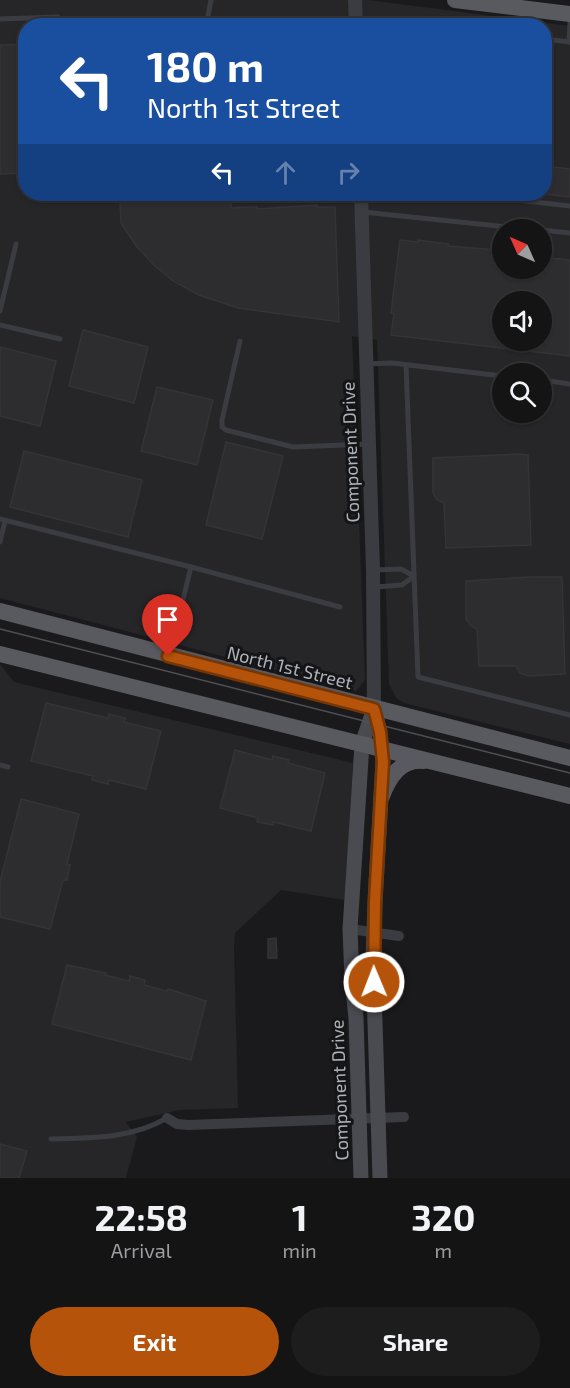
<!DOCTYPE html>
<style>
:root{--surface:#141415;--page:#1d1d1e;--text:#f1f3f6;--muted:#9d9ea0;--line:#333334;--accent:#b45309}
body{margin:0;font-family:"Exo 2",sans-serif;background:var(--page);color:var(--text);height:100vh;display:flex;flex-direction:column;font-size:22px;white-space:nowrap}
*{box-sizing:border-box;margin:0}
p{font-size:20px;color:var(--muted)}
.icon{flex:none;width:33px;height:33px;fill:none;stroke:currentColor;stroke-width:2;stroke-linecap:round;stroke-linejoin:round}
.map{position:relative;height:1178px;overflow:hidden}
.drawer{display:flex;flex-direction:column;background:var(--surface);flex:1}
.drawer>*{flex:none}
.hud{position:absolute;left:18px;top:18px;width:534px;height:183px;border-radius:24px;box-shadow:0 2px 4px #0004,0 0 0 2px var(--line);background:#1a4fa0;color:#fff;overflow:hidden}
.needle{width:39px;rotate:315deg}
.fabs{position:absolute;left:492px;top:219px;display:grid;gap:12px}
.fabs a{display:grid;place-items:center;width:60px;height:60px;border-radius:50%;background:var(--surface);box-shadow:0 2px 4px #0004,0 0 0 2px var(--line);font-size:30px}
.pin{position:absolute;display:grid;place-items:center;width:51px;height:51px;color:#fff;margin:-62px -26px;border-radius:50% 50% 50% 0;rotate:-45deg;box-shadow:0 0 6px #0007}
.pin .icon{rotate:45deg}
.me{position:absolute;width:66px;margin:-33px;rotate:359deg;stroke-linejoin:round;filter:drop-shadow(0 0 4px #0008)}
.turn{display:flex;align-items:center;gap:21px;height:126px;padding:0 30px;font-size:27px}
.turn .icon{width:78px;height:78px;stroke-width:2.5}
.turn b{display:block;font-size:42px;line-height:51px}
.lanes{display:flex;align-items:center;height:57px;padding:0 30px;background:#0003;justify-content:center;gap:30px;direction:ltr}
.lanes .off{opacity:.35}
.eta{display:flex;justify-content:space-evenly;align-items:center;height:102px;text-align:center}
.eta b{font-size:36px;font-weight:700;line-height:42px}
.primary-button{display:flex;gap:12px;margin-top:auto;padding:12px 30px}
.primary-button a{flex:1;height:69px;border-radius:36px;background:var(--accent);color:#fff;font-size:24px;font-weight:700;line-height:69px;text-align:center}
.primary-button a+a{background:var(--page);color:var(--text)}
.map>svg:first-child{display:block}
.built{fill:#262629;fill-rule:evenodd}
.building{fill:#2d2d30;stroke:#343438;stroke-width:1.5;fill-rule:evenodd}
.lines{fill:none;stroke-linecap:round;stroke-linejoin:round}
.service{stroke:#3b3c41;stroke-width:5}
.minor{stroke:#3b3c41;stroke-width:10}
.tertiary{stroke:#3b3c41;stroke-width:14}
.secondary{stroke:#4a4b51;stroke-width:15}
.primary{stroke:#585a5f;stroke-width:16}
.tram{stroke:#4f5056;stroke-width:1.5}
.route-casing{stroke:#753606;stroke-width:15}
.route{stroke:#b45309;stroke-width:10}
.labels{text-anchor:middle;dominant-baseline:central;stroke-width:6;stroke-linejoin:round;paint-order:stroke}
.street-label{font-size:18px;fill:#aeb2ba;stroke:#151517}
</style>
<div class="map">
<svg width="570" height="1178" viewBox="0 0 570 1178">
<rect width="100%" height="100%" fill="#1a1a1c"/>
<g class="built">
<path d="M0,0H368L570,26V744L404,703L396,698L389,684L377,340L352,336L365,680L356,691L0,598ZM26,26H544V194H26ZM502,230H542V268H502ZM502,302H542V340H502ZM502,374H542V412H502Z"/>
<polygon points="0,664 14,682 353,763 345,900 281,890 235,933 234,948 238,1108 180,1110 126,1122 137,1137 126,1178 0,1178"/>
</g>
<g class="building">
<polygon points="26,44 26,173 0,174 0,45"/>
<polygon points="544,166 570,169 570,197 544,194"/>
<polygon points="199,199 225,199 225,201 231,201 231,208 257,207 257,209 317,205 317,207 335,207 339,322 238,308 199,295 173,281 155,266 137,247 121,223 120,203 169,200 169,202 199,201"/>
<path d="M400,240L418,242V240L448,244V246L497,250V252H502V268H542V257L570,260V356L391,335L394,314L391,313ZM502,302H542V340H502Z"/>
<polygon points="83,330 148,347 134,403 69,386"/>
<polygon points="0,347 56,361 40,426 0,416"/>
<polygon points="157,387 213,400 197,465 141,451"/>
<polygon points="226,442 283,456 262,539 206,525"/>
<polygon points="24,451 142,480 128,537 10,507"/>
<polygon points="519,454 528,455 531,545 446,548 444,503 437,500 433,493 433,458"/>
<polygon points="529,577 562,577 565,674 528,676 520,673 516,666 479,666 477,629 471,626 466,619 466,581"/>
<polygon points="46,703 108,718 109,714 125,718 124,722 161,731 146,789 109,780 108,784 92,780 93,776 31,761"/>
<polygon points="235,750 272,760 273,756 289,760 288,763 325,773 311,831 273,822 273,825 257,822 258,818 220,808"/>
<polygon points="21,799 79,814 67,864 70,865 67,880 63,880 50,929 0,917 0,882"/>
<polygon points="276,938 277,958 268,958 268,939"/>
<polygon points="67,965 106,973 105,975 129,981 130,976 145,980 144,985 167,991 168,989 206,1001 191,1060 52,1024"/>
<polygon points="0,1144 27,1151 19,1178 0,1178"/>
</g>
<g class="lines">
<g class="service">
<polyline points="0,19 58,17"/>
<polyline points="207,21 211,0"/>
<polyline points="382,26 386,26"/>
<polyline points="544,39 570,42"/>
<polyline points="569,42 570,23"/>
<polyline points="464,194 570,206"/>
<polyline points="363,212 536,230"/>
<polyline points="542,230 570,233"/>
<polyline points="0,311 16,244"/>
<polyline points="0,325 60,339"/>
<polyline points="240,341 222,420 222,427 226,430 293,447 367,444"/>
<polyline points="367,364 392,363 502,376"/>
<polyline points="406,365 418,677 570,715"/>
<polyline points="542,380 570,384"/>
<polyline points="0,519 191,567 340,607"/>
<polyline points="0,542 5,521"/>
<polyline points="374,570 401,569 414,576 402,585 375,587"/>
<polyline points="170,652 191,567"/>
<polyline points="0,765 8,767"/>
<path d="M51,1139C91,1138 131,1139 167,1118"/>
</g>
<g class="minor">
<polyline points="350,929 399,936"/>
<polyline points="167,1118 177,1124 188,1125 404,1117"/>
</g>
<g class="tertiary">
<polyline points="355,0 356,26"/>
<polyline points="361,194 373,570 374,709"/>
</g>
<g class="secondary">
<polyline points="374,709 380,732 383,761 375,902 373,960 380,1178"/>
<polyline points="361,1178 356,1018 352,979 350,929 362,744 374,709"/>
</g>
<g class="primary">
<polyline points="455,0 570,14"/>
<polyline points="0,611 570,758"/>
<polyline points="0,654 570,796"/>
<path d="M382,796C389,778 400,759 423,761"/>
</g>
<polyline class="tram" points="0,629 570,773"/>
</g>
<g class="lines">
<g class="route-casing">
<polyline id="route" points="168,656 374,709 380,732 383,762 375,902 374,982"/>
</g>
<use href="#route" class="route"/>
</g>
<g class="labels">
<g class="street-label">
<text transform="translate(350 452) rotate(-92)">Component Drive</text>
<text transform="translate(290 667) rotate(14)">North 1st Street</text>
<text transform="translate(339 1090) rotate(-92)">Component Drive</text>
</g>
</g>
</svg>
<div class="fabs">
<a><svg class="needle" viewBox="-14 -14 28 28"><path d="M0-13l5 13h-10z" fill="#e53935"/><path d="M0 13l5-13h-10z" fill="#9d9ea0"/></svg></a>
<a><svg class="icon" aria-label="sound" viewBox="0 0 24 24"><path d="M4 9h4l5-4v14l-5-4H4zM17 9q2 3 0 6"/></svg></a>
<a><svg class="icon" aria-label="search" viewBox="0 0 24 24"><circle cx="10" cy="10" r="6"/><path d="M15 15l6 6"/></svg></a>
</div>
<div class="pin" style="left:168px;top:656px;background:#d93025"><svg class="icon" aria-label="arrive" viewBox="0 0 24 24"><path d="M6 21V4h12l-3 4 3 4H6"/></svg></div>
<svg class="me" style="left:374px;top:982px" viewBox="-20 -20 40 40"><circle r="17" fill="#b45309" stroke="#fff" stroke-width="3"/><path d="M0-11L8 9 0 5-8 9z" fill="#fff"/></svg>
<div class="hud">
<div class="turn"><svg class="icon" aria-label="left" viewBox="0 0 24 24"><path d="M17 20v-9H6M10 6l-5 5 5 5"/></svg><div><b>180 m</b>North 1st Street</div></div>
<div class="lanes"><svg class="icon" aria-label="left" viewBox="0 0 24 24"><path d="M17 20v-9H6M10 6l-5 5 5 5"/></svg><svg class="icon off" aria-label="ahead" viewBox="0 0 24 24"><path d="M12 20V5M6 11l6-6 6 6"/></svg><svg class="icon off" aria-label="right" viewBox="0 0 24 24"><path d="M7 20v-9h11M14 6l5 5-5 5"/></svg></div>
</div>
</div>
<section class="drawer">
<div class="eta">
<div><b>22:58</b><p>Arrival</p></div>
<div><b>1</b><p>min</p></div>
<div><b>320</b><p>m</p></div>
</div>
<div class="primary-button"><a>Exit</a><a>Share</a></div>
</section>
